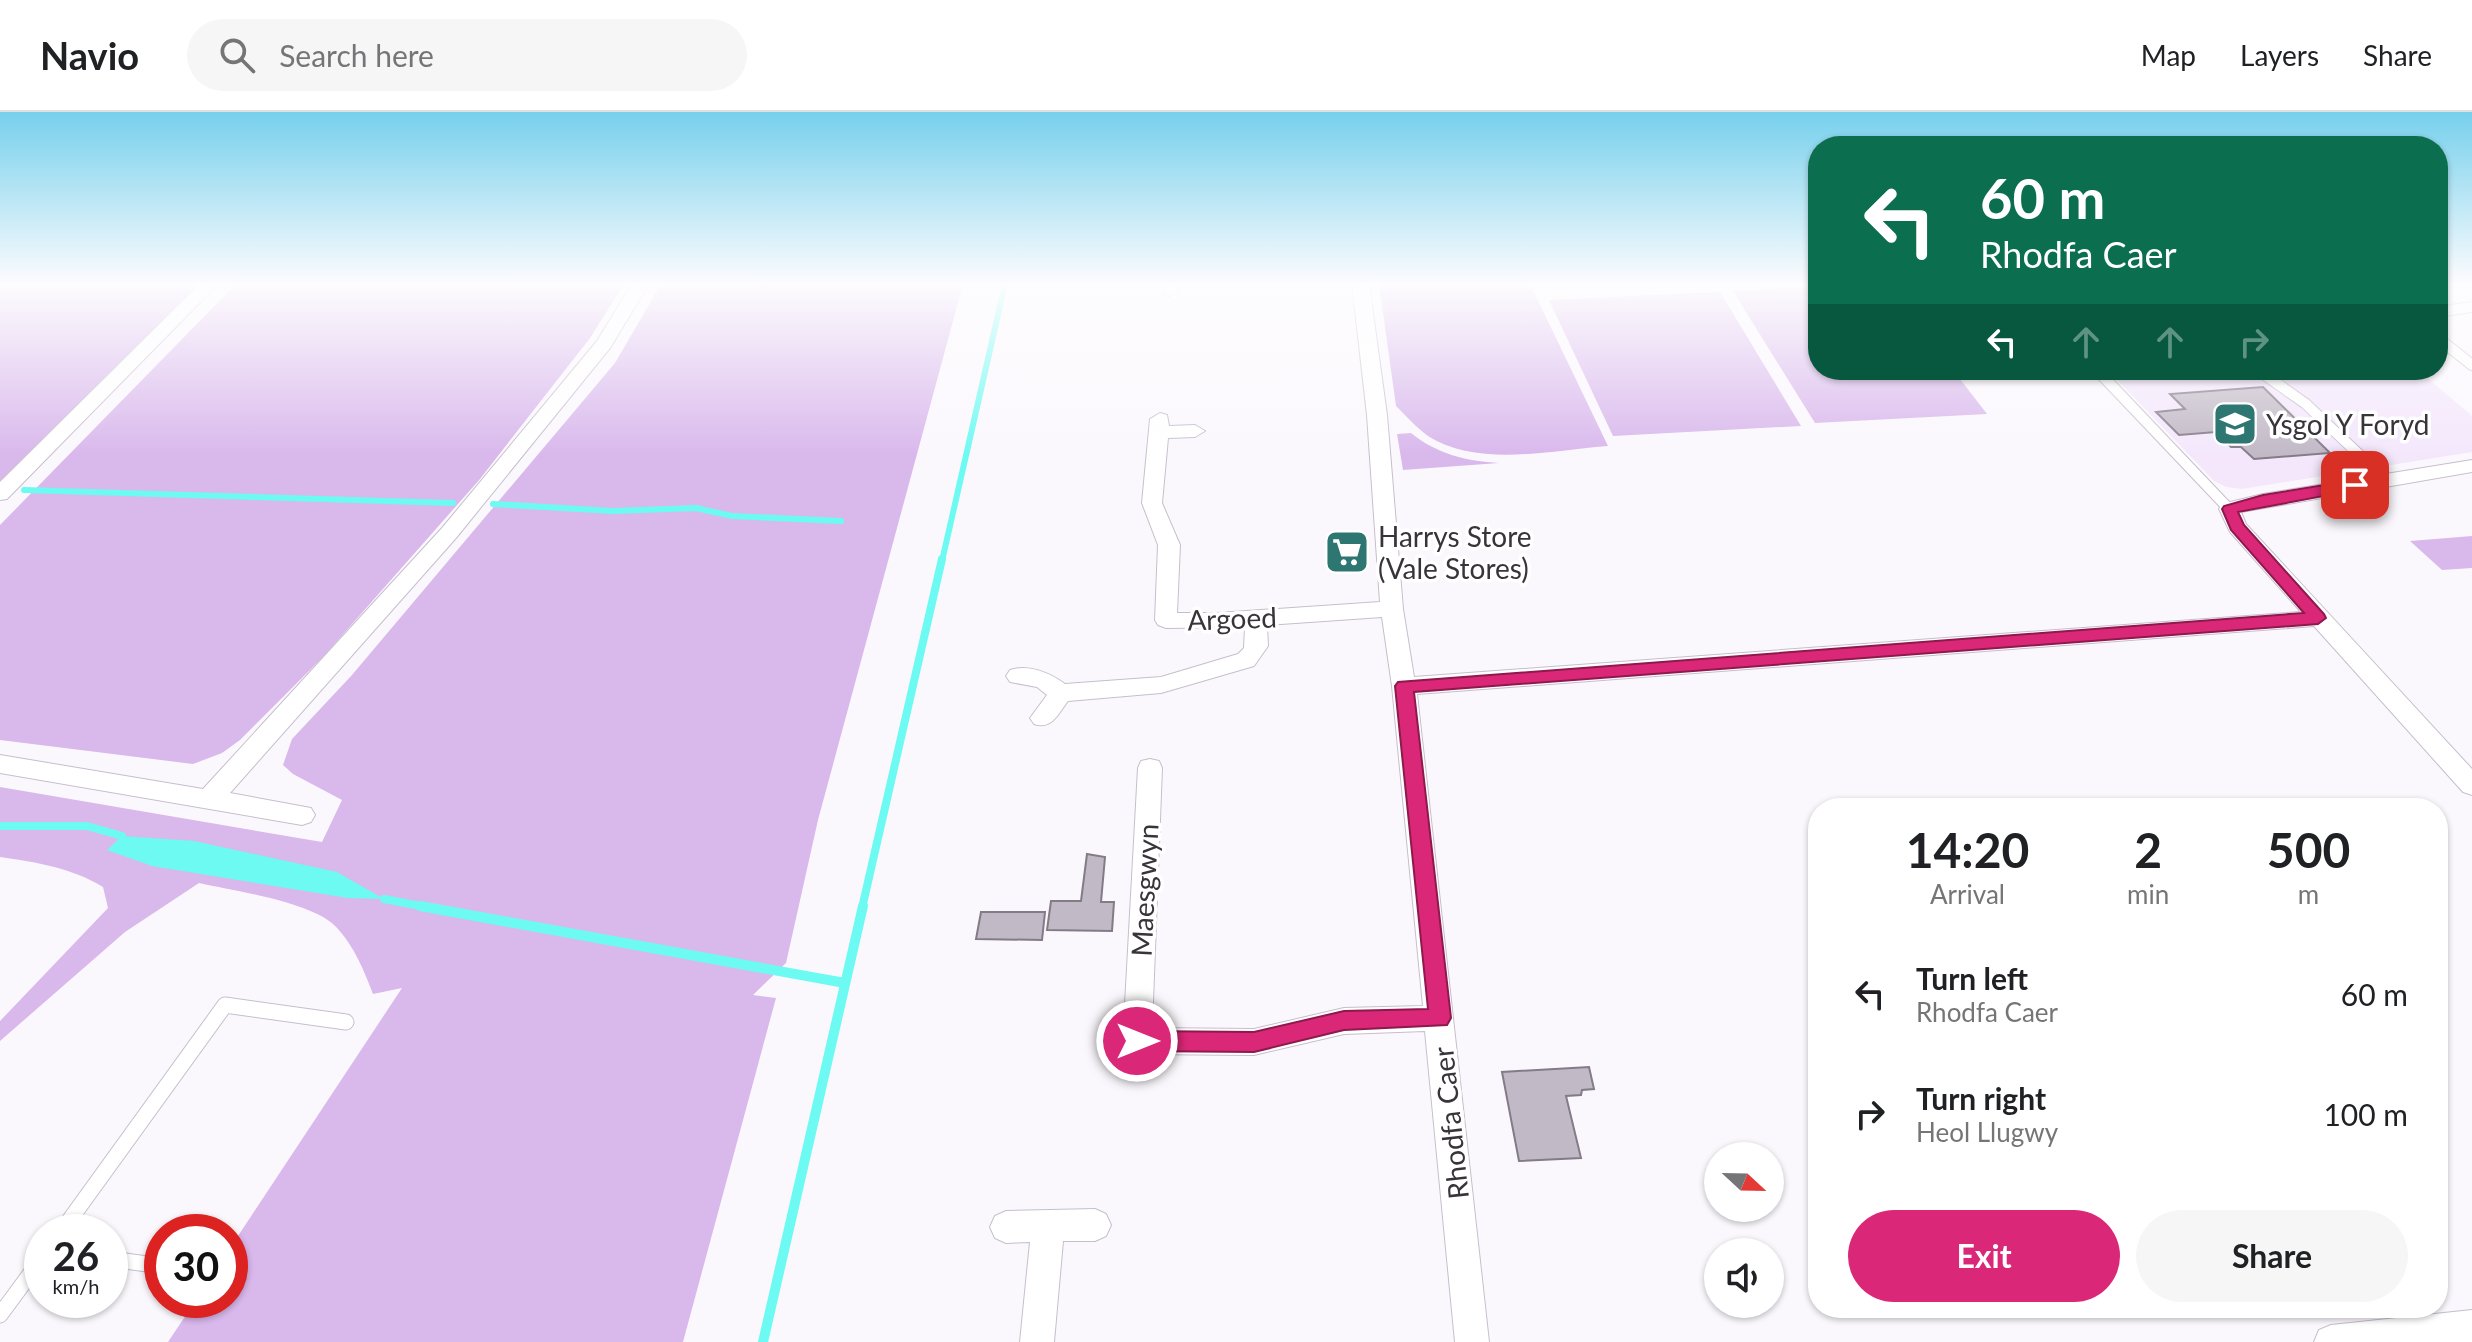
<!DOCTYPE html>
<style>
:root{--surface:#fff;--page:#f6f6f6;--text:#202124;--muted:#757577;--line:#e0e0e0;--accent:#db2777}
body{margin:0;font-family:Lato,sans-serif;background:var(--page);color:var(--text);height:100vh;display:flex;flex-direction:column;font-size:30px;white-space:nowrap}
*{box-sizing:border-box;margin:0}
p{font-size:26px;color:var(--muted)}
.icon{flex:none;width:44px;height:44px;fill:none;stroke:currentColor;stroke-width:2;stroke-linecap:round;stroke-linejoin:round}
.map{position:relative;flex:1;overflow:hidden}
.details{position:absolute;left:1808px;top:686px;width:640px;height:520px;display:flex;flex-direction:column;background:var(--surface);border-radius:32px;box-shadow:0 2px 6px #0004}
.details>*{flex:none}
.banner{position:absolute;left:1808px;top:24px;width:640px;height:244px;border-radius:32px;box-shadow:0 2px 6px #0004;background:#0b6e4f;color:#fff;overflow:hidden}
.needle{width:52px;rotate:112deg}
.fabs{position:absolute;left:1704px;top:1030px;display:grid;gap:16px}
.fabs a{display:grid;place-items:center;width:80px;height:80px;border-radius:50%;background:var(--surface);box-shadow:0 2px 6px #0004;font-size:40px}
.speed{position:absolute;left:24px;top:1102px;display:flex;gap:16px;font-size:40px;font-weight:700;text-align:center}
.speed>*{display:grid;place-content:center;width:104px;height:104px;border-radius:50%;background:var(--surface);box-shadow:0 2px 6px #0004;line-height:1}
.speed small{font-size:20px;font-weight:400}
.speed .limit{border:12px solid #d22;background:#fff;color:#111}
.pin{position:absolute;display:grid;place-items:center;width:68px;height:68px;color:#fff;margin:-34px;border-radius:16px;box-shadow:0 4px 12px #0006}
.me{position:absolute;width:88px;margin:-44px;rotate:90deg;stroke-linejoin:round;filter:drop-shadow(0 0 6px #0008)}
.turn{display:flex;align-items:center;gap:28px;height:168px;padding:0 40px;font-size:36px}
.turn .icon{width:104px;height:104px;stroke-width:2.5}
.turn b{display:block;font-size:56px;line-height:68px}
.lanes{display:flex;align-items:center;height:76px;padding:0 40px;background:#0003;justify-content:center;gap:40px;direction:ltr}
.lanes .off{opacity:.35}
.eta{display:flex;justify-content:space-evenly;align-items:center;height:136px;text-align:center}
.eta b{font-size:48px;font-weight:700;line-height:56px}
.cta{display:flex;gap:16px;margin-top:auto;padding:16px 40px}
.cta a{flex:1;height:92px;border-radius:48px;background:var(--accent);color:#fff;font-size:32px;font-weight:700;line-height:92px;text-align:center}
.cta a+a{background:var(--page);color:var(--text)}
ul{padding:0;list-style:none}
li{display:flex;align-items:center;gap:24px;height:120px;padding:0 40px}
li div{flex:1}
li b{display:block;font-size:30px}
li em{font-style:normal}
header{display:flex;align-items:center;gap:48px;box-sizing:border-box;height:112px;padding:0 40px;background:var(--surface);border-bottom:2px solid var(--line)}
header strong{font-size:38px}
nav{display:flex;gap:44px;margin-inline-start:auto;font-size:28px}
.search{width:560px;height:72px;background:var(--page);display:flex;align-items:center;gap:20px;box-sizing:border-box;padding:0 28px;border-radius:44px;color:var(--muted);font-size:30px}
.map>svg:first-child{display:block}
.built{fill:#f4e7fc}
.green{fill:#d9b8ec}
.water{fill:#6dfaf2}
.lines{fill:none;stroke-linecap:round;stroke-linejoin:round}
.stream-far2{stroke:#6dfaf2;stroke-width:6}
.stream-far1{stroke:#6dfaf2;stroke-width:8}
.stream{stroke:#6dfaf2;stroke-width:10}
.building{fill:#c1b9c6;stroke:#837b87;stroke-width:2}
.service-far1-casing{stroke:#c7becc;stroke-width:12}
.service-casing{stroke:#c7becc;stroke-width:17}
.minor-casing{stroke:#c7becc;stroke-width:2}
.service-far1{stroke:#fff;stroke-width:10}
.service{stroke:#fff;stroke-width:15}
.minor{fill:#fff;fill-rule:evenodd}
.route{fill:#db2777;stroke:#8e194d;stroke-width:2}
.labels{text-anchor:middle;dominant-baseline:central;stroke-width:7;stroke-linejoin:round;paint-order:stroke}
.poi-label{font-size:28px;fill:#38343a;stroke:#fff;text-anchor:start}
.street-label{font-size:28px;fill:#38343a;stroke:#fff}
</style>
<header>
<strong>Navio</strong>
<div class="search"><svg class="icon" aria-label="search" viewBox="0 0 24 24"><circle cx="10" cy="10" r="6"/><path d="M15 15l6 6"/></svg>Search here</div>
<nav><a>Map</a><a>Layers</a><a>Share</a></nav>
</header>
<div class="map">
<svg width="2472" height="1230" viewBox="0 0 2472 1230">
<rect width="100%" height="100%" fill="#fbf8fd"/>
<polygon class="built" points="2108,258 2418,258 2472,304 2472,340 2242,377 2226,375 2214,369"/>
<g class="green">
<polygon points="0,172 199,172 0,369"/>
<polygon points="236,172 624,172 590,226 480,367 323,545 240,628 222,641 193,652 0,628 0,413"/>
<path d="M661,172H963L818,708L786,851L753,883L776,886L683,1230H168L196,1188H230V1136L402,876L373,882C364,859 355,836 338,817C316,790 234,779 199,771L125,820L0,929V909L108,796L103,775C72,756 36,750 0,745V675L322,730L342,688L293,662L283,653L292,627L352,563L615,251Z"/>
<path d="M1379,172H1530L1608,334C1553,338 1478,356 1428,324C1417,316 1406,304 1396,294Z"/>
<polygon points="1818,174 1818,258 1953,258 1987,302 1815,311 1733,179"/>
<polygon points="1720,180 1801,314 1613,324 1549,188"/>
<path d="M1411,321C1437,342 1466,349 1499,351L1403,358L1397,322Z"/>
<polygon points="2472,424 2472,456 2442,458 2410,429"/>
</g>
<polygon class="water" points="122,724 194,729 337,760 384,787 348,786 152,754 107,738"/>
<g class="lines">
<g class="stream-far2">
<polyline points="24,378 453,391"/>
<polyline points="493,392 613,399 696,396 732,404 841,409"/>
<polyline points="942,449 1005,172"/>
</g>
<g class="stream-far1">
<polyline points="0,714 87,714 122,724"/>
<polyline points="384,787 431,796"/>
<polyline points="862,796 942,447"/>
</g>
<g class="stream">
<polyline points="420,794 845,871"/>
<polyline points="763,1230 863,794"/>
</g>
</g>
<g class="building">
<polygon points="2263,275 2330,341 2254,347 2241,335 2231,335 2216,320 2179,323 2156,300 2185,297 2170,282"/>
<polygon points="1087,742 1105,745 1101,790 1114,790 1112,819 1047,818 1051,789 1081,789"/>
<polygon points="981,800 1045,800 1042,828 976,827"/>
<polygon points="1589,955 1594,977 1582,978 1581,983 1566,984 1581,1046 1519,1049 1502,960"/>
</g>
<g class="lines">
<g class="service-far1-casing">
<g id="service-far1">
<polyline points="2438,200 2472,195"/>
<polyline points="2438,226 2472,253"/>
<polyline points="2097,258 2229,397"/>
<polyline points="2258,258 2306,292 2386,368"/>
</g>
</g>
<g class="service-casing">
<g id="service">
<polyline points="61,1120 225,893 346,910"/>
<polyline points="110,1147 162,1154"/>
<polyline points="0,1203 42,1146"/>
</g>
</g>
<g class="minor-casing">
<g id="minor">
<polygon points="200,172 218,172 7,387 0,388 0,370"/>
<polygon points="632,172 649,172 610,236 456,426 230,681 311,696 315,703 311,710 302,713 0,661 0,643 203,677 442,416 597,229"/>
<polygon points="1162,172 1179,172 1179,179 1170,184 1164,183"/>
<path d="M1352,172H1369L1387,303L1403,497L1414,565L2301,500L2230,420L2219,397L2222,392L2263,382L2472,348V360L2241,400L2246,412L2472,657V683L2463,680L2314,514L1417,582L1489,1230H1455L1425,919L1344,922L1254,943L1137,942L1127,938L1123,929L1138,656L1141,649L1150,647L1159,649L1162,656L1152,916L1254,917L1344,896L1423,894L1392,574L1382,505L1267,513L1268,534L1254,554L1161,581L1068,589C1058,602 1052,618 1034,612L1030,606L1047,583L1037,575L1010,570L1006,564L1010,558C1029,552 1050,561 1065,572L1161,565L1238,542L1244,536L1245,515L1166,516L1158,513L1155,508L1158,433L1142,391L1150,307L1160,301L1167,303L1169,314L1195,313L1205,319L1195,325L1168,326L1162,391L1180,433L1177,501H1217L1380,490L1367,303Z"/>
<polygon points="1095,1097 1106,1102 1111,1113 1106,1124 1095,1129 1063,1129 1054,1230 1020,1230 1030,1130 1006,1131 995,1126 990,1115 995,1104 1006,1099"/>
<polygon points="2472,1198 2472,1230 2314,1230 2319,1218 2331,1213"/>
</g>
</g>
<use href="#service-far1" class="service-far1"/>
<use href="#service" class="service"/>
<use href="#minor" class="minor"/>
</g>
<linearGradient id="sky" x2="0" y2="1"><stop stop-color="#77d0ec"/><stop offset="0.5" stop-color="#fdfcfe"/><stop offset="1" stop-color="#fdfcfe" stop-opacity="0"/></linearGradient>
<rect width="2472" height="344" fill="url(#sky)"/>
<polygon class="route" points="2355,368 2361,370 2361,377 2238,400 2244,413 2324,502 2326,506 2318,512 1414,580 1451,906 1447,913 1344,918 1254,940 1137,939 1129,936 1126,929 1129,922 1137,919 1254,920 1344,899 1428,897 1395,574 1398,570 2304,501 2231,418 2222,397 2224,394 2263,383"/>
<defs>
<g id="school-square" transform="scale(2.3)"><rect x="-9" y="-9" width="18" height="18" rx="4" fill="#2d7672" stroke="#fff"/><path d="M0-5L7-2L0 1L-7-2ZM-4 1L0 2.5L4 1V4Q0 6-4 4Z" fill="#fff"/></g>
<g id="supermarket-square" transform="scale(2.3)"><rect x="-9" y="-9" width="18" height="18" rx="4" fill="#2d7672" stroke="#fff"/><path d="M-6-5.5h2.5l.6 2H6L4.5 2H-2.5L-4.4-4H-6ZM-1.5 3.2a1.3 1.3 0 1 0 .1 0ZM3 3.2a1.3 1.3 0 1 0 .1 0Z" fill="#fff"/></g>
</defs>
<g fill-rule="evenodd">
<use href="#school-square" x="2235" y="312"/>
<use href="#supermarket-square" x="1347" y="440"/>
</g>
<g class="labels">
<g class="poi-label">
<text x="2266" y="312">Ysgol Y Foryd</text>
<text x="1378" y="424">Harrys Store<tspan x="1378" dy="32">(Vale Stores)</tspan></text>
</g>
<g class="street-label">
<text transform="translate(1232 506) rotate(-2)">Argoed</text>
<text transform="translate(1144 778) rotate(-87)">Maesgwyn</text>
<text transform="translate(1450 1011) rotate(-96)">Rhodfa Caer</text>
</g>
</g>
</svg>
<div class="fabs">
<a><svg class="needle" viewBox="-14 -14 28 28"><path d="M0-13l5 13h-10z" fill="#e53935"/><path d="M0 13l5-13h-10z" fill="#757577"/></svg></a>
<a><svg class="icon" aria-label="sound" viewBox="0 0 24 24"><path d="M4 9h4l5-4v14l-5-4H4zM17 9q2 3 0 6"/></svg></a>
</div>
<div class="speed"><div>26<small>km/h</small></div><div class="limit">30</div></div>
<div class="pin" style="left:2355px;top:373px;background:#d93025"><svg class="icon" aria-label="arrive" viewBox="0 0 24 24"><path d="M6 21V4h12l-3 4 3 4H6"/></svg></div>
<svg class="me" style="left:1137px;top:929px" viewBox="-20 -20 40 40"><circle r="17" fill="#db2777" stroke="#fff" stroke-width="3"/><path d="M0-11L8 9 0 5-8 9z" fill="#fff"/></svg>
<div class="banner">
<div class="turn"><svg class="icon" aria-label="left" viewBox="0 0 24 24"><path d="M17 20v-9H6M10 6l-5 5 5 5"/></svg><div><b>60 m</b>Rhodfa Caer</div></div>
<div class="lanes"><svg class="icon" aria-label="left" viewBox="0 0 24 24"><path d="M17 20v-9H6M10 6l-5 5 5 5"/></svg><svg class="icon off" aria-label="ahead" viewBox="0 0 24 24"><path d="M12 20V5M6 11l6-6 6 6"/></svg><svg class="icon off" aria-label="ahead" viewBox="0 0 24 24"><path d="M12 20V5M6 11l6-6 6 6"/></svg><svg class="icon off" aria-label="right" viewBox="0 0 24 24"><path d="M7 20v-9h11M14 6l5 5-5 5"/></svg></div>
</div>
<section class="details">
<div class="eta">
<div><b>14:20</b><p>Arrival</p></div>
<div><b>2</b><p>min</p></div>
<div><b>500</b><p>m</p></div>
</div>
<ul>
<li><svg class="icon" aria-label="left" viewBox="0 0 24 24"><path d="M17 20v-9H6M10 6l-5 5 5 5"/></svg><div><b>Turn left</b><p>Rhodfa Caer</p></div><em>60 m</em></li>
<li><svg class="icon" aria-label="right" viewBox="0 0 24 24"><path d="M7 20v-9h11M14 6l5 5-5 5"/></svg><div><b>Turn right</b><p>Heol Llugwy</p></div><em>100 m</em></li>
</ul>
<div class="cta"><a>Exit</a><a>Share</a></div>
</section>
</div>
